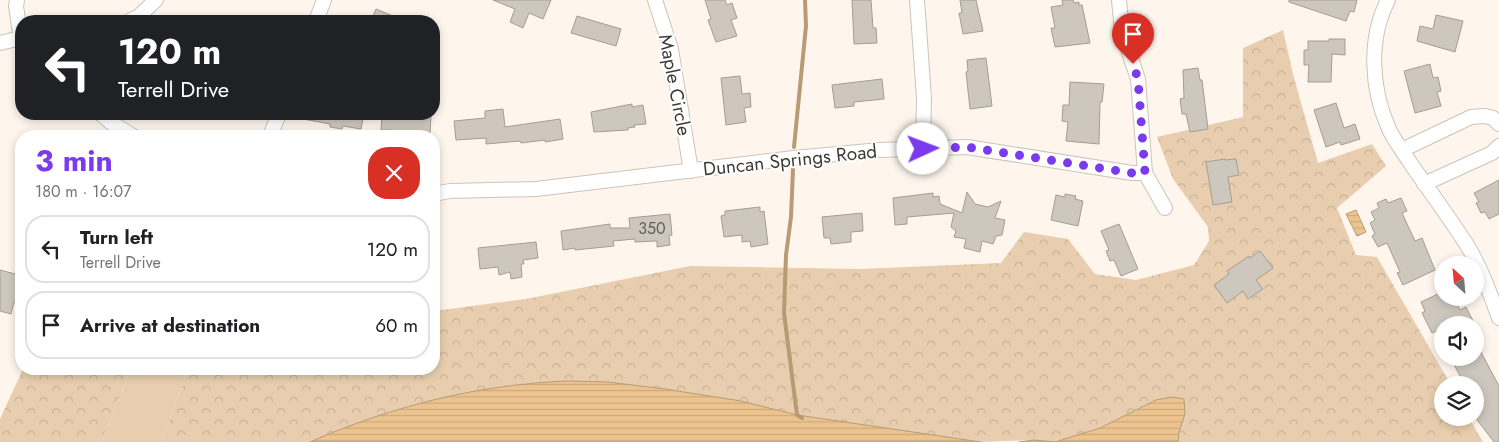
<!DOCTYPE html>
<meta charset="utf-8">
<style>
:root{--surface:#fff;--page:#f2f2f2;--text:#202124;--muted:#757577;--line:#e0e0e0;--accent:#7c3aed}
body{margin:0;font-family:Jost,sans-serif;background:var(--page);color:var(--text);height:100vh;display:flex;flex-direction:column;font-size:19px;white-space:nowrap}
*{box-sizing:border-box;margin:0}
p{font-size:16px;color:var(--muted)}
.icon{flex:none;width:28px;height:28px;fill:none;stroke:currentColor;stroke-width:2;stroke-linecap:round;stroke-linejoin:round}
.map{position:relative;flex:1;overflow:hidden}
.side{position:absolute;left:15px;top:130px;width:425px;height:245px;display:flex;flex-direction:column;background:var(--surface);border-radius:20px;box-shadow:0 2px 8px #0003}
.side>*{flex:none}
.guide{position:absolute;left:15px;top:15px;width:425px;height:105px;border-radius:20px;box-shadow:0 2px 8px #0003;background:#202124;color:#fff;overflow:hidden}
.needle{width:32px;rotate:334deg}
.fabs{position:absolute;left:1434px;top:256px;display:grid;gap:10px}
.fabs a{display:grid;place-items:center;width:50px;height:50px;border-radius:50%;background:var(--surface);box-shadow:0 2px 8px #0003;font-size:25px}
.pin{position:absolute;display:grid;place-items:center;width:42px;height:42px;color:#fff;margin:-51px -21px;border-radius:50% 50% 50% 0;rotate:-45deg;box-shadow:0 0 5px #0007}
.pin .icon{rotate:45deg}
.me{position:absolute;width:55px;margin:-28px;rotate:88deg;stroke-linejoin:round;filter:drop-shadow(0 0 4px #0008)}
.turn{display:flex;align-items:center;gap:18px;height:105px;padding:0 20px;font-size:22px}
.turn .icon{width:65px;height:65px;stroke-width:2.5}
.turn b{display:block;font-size:35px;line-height:42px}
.round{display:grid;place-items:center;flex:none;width:52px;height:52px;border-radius:20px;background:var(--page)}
.summary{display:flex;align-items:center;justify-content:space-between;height:85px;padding:0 20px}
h1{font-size:30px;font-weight:700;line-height:38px;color:var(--accent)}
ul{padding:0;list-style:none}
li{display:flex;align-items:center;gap:15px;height:68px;margin:0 10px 8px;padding:0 10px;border:2px solid var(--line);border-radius:20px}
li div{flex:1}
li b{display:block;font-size:19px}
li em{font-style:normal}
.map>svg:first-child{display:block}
.grass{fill:#e8ceae}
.forest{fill:url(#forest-crowns)}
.water{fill:url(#water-rules);stroke:#b89b75}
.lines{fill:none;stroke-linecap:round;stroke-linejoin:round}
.stream{stroke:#b89b75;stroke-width:4}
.building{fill:#cec7be;stroke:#a49d95}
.minor-casing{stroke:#cbc4bc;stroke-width:16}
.minor{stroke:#fff;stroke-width:14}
.route{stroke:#7c3aed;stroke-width:9;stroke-dasharray:0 16.2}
.labels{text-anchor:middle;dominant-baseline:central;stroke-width:4;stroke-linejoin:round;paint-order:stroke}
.number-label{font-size:16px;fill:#625e59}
.street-label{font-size:19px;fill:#3e3b37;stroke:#fff}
</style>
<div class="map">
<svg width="1499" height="442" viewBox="0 0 1499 442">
<defs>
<pattern id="forest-crowns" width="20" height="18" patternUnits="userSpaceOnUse" patternTransform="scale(1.25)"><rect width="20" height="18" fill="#e8ceae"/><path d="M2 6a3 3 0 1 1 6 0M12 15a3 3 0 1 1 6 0" fill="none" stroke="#c8b296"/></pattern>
<pattern id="water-rules" width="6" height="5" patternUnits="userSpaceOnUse" patternTransform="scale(1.25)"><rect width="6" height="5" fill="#edc48f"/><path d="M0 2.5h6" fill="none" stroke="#cca97c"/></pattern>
</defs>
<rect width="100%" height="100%" fill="#fef6ed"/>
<polygon class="grass" points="131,369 188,369 161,442 101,442"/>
<g class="forest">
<polygon points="1283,30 1293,74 1318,163 1372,144 1386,166 1337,208 1356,255 1377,257 1451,385 1442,385 1442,418 1469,418 1483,442 1178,442 1179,432 1185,414 1184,400 1173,397 1156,400 1100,428 1055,442 1034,440 981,442 797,415 741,401 665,389 608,382 531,383 493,388 436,400 362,421 310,442 161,442 188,369 434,369 434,311 526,299 690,266 860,269 1001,263 1024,232 1068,239 1095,274 1136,280 1194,265 1209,241 1208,227 1173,179 1157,137 1243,117 1243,48"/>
<polygon points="23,369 131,369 101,442 0,442 0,419"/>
</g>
<g class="water">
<polygon points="1356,210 1366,232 1357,236 1346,214"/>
<path d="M569,381L608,382L665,389L741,401L797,415L981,442H310C392,406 480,384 569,381Z"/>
<polygon points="1173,397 1184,399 1185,414 1179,432 1178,442 1019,442 1034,440 1055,442 1100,428 1156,400"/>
</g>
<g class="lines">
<g class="stream">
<polyline points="794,147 806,26 805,0"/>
<polyline points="793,169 791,217 786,255 784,313 797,415 802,418"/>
</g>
</g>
<g class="building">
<polygon points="493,0 551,0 543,19 529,13 523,28 510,22 515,9"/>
<polygon points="705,0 725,0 727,5 732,3 737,18 731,20 737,36 716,42 708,20 711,19"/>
<polygon points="852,0 871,0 873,28 876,28 877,43 854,44"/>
<polygon points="960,0 976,0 983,31 963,34 959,13 962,13"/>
<polygon points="1062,0 1073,0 1074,3 1079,2 1079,5 1082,5 1090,43 1055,47 1051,28 1055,28 1051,7 1063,5"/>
<polygon points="1289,0 1357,0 1354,12 1350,11 1346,21 1289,2"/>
<polygon points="376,9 405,21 371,21"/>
<polygon points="1436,15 1463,21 1455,52 1417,41 1420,26 1433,29"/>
<polygon points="577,16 621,29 616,46 571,33"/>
<polygon points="1329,39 1345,39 1345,55 1332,54 1331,82 1308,82 1309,65 1304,65 1304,50 1308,50 1308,41 1329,41"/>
<polygon points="986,58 992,106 970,109 966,72 968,71 967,60"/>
<polygon points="1430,64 1433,78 1438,77 1441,91 1437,92 1441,106 1415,113 1404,71"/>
<polygon points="1198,68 1200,80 1202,80 1208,129 1190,132 1186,114 1182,114 1180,99 1184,98 1183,70"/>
<polygon points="740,76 742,94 750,93 751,107 744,108 746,122 726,125 721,78"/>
<polygon points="882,79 884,99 854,102 854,106 835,108 832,85"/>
<polygon points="1070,82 1104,84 1102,102 1100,102 1099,144 1066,141 1068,122 1062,121 1063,105 1069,105"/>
<polygon points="1336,103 1344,128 1355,124 1360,139 1341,145 1340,142 1326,147 1314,110"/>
<polygon points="632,104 632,107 643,105 646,124 634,125 635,127 628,128 628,130 594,132 591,112"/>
<polygon points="503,109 505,127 560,119 563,139 545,142 545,140 521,143 520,141 486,144 486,138 456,140 454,121 485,118 485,111"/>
<polygon points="303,114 364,114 361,129 343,126 342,129 330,127 330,124 303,119"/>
<polygon points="382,114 419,114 419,115 431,116 430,134 416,133 416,131 381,130"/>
<polygon points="1225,159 1225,160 1236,159 1239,175 1228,177 1232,202 1213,205 1206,162"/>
<polygon points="1499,180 1499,214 1489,219 1485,212 1481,213 1476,203 1479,202 1474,193"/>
<polygon points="967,192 975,204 988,207 1001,201 995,218 1005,220 1002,235 996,236 993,244 982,241 980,252 964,248 966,239 954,237 956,231 951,227 954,213 907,217 907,224 895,225 893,198 933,193 933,197 939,196 940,204 962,213"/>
<polygon points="1065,194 1076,196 1075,199 1083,201 1078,226 1051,220 1056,195 1065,197"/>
<polygon points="1401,198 1407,211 1402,213 1415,241 1422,238 1435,270 1403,285 1397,273 1400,272 1387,243 1378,247 1372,236 1375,234 1370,223 1375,220 1371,212 1379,208 1377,203 1386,199 1388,203"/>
<polygon points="760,207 760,212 764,211 768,244 751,247 750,241 742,242 742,235 724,237 721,216 725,215 725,211"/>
<polygon points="862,213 863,231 851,232 851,242 831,244 830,238 824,238 822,217"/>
<polygon points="670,214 672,235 669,236 670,245 657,247 657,241 635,242 635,239 613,241 614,246 575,250 575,248 563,250 561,231 610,224 610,228 630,228 629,218"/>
<polygon points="1119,224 1138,269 1121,276 1114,260 1110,261 1106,251 1109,250 1101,231"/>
<polygon points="536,242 538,258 523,260 524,264 521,264 522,277 511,279 510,272 499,275 498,267 480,269 478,248"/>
<polygon points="1260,251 1273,268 1256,280 1263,289 1248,299 1243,291 1227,303 1214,285 1229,274 1227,271 1249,256 1250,258"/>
<polygon points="0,270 19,275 15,289 21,290 21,297 20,303 14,302 11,314 0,311"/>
<polygon points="1442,292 1442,298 1454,298 1460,310 1466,307 1473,321 1464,325 1442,325 1442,328 1432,333 1422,313 1425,311 1421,302"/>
<polygon points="1475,341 1499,386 1499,442 1494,442 1475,417 1475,385 1465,385 1452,361 1458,358 1475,358"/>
</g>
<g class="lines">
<g class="minor-casing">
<g id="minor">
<polyline points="17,0 16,6 21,39"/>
<polyline points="655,0 671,49 691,171"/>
<polyline points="917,0 924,98 923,149"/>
<polyline points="1119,0 1122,32 1138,79 1145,173 1165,208"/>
<path d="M1388,0C1368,39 1371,89 1389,129C1394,140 1402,150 1409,161C1428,189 1449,217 1467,245C1481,268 1490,293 1499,318"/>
<polyline points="129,21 138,17 156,0"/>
<polyline points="316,21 324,0"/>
<polyline points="0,43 21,38"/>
<polyline points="101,114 110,122 133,136"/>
<polyline points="270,136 279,114"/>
<polyline points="1402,150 1471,117 1485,116 1493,118 1499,124"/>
<polyline points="1424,184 1492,153 1499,146"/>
<polyline points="434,194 450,191 536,189 794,158 880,150 967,147 1132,173 1145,173"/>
</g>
</g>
<use href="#minor" class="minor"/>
</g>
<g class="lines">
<polyline class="route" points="923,149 967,147 1132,173 1145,173 1138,79 1133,64"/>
</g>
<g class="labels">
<g class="number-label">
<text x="652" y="228">350</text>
</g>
<g class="street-label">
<text transform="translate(675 85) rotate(79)">Maple Circle</text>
<text transform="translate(790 160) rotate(-6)">Duncan Springs Road</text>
</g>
</g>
</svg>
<div class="fabs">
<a><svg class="needle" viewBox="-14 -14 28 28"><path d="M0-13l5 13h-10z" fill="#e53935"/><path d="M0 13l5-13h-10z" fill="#757577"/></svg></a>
<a><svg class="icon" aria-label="sound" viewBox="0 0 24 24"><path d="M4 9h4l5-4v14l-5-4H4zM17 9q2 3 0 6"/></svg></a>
<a><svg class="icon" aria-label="layers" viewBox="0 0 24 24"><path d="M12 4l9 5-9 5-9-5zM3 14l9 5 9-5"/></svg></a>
</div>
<div class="pin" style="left:1133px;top:64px;background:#d93025"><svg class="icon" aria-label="arrive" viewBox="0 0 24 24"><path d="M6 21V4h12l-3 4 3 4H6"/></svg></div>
<svg class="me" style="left:923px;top:149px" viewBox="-20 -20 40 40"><circle r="19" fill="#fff"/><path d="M0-13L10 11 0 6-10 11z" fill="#7c3aed"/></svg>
<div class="guide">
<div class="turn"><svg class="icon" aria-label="left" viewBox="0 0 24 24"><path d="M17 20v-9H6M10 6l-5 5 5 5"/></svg><div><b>120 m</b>Terrell Drive</div></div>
</div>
<section class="side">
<div class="summary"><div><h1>3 min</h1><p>180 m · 16:07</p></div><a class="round" style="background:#d93025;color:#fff"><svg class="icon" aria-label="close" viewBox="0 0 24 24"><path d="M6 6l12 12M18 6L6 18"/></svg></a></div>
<ul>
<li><svg class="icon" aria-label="left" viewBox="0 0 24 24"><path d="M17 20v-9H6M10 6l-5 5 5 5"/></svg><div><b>Turn left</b><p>Terrell Drive</p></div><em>120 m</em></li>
<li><svg class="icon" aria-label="arrive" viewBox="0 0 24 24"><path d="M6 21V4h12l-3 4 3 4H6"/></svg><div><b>Arrive at destination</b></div><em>60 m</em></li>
</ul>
</section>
</div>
